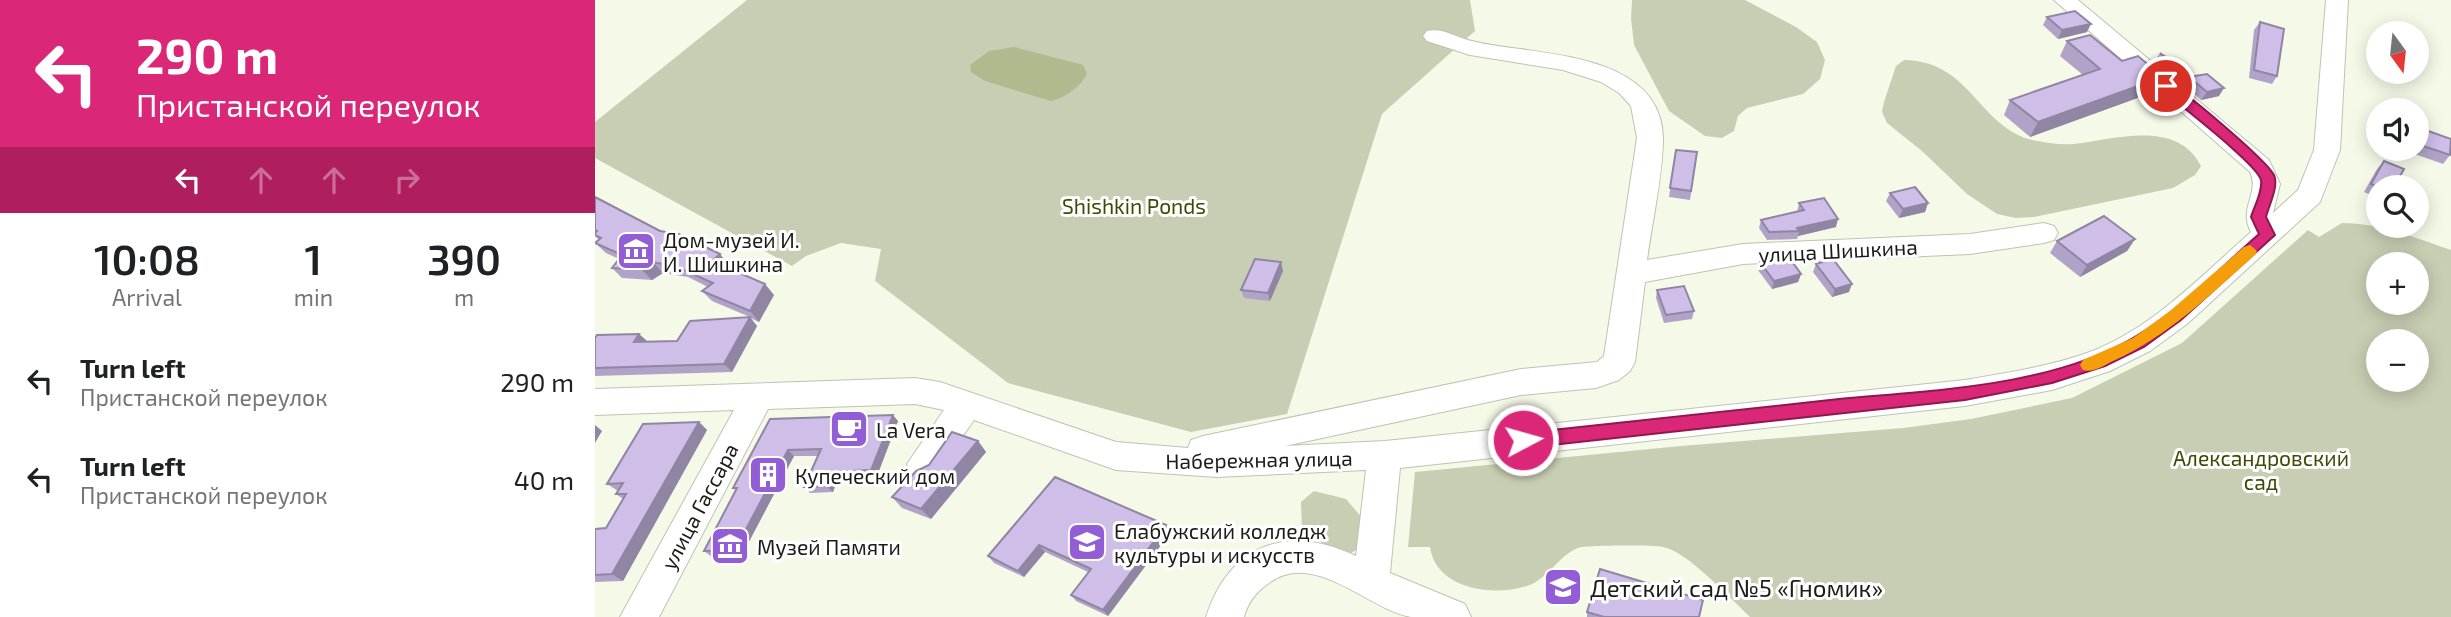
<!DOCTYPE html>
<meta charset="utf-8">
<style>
:root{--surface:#fff;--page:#f2f2f2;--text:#202124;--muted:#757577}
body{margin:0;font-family:"Exo 2",sans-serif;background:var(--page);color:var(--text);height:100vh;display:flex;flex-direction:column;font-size:26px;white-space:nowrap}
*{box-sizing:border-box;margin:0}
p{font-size:23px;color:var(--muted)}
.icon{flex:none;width:38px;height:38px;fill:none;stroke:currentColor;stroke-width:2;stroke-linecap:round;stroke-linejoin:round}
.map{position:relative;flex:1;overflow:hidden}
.side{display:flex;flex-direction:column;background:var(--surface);width:595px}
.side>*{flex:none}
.guide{background:#db2777;color:#fff;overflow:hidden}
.needle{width:46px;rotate:165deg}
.buttons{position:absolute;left:1771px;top:21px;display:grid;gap:14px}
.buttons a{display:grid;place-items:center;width:63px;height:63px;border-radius:50%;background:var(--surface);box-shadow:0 4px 18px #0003;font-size:35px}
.pin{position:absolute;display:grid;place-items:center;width:60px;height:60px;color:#fff;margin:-30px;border:4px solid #fff;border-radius:50%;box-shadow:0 2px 7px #0007}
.me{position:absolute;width:77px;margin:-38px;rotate:84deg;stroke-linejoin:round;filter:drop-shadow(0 0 5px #0008)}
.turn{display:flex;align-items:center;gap:24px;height:147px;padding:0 21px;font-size:32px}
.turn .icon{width:91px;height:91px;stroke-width:2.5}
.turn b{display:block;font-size:49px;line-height:60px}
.lanes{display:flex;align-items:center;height:66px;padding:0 21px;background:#0003;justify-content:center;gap:35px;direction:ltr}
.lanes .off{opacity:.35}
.eta{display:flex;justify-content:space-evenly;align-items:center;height:119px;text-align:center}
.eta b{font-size:42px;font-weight:600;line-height:49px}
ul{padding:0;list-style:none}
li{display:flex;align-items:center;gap:21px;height:98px;padding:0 21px}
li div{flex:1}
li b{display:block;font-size:26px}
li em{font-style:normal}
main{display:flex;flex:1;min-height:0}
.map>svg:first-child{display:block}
.green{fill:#c7ceb3;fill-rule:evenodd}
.water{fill:#afba8f}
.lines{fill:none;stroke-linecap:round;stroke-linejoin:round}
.minor-casing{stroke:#bec3b2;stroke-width:2}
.minor{fill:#fff;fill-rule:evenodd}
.wall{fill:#b1a3c8}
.shaded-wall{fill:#9085a2}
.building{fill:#cebee8;stroke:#9085a2;stroke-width:2}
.route{fill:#db2777;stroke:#8e194d;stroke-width:2}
.slow{fill:#f59e0b}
.labels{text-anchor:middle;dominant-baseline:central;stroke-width:6;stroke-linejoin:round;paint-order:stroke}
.park-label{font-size:21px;fill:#3e4901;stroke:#fff}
.poi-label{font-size:21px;fill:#1b1c16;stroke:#fff;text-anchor:start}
.street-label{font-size:21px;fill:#1b1c16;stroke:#fff}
.near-poi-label{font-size:24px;fill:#1b1c16;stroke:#fff;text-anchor:start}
</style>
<main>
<section class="side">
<div class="guide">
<div class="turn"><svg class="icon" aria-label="left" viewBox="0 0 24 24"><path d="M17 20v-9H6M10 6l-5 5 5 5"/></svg><div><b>290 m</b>Пристанской переулок</div></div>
<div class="lanes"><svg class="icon" aria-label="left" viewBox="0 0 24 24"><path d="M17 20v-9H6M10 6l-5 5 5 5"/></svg><svg class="icon off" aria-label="ahead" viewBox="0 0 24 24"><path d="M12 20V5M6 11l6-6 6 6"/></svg><svg class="icon off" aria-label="ahead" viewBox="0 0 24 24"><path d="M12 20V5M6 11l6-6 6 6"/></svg><svg class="icon off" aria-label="right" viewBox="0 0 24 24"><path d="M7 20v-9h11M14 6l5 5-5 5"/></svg></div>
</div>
<div class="eta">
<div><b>10:08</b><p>Arrival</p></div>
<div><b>1</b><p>min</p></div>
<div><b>390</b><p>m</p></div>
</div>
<ul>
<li><svg class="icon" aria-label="left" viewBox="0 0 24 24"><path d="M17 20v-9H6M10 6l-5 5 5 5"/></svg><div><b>Turn left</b><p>Пристанской переулок</p></div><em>290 m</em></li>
<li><svg class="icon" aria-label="left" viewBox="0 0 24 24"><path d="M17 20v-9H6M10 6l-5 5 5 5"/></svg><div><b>Turn left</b><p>Пристанской переулок</p></div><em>40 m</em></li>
</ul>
</section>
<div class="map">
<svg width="1856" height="617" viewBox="0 0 1856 617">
<rect width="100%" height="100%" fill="#f5fae8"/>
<g class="green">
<polygon points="152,0 875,0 880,31 787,114 692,414 596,432 413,383 280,281 286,249 246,243 211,256 197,266 0,158 0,122"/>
<polygon points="1037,0 1150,0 1201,27 1222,42 1230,60 1225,79 1208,94 1152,108 1143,116 1139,131 1127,138 1110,136 1074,111 1039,45 1036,18"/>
<path d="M1309,60C1378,61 1383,130 1442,141C1453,143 1468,145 1479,144C1521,139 1582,119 1606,166L1600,175L1578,188L1439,217L1421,218L1402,214L1372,194L1327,151L1292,123L1287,112L1289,102L1301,66Z"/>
<path d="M1747,223C1785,223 1821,238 1856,250V617H1155C1137,600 1092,551 1068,547C1057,545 992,545 983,548C965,555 955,575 937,584C903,598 841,591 835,547H813L820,472L1086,446L1308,428L1376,419L1477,398L1587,343L1713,230L1724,237ZM1822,264V303H1783V264ZM1822,341V380H1783V341Z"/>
<polygon points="719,491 751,499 773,525 769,546 754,554 739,550 707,531 706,502"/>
</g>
<path class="water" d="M419,47L488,65L492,73C487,86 470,98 456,101L390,81L376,72L375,65L394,51Z"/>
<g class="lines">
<g class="minor-casing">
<path id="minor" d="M1459,0H1483L1674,160L1685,184L1678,213L1703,190L1719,150L1731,0H1753L1745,150L1725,202L1592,324L1555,351L1515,371L1457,390L1370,406L805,468L795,573L870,604L876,617C857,617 834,617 816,617C772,609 719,549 674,583C661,592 653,602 649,617H611C635,543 693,524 761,556L771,470L621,477L521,470L379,420L341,474L329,479L317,474L312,464L349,410L320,404L173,409L64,617H25L139,410L0,415V389L320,378L345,382L521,442L593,448L596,440L608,436L926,369L1002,362L1009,356L1042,138L1036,106L1024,93L1006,82L968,70L875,55L832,41L828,36L832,31C848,27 862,38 877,41C893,45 909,47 925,49C979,57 1067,66 1068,138C1068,174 1057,223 1052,260L1148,244L1375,234L1449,223L1459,226L1463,233L1459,240L1449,243L1375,254L1148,264L1050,282L1040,362L1035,371L1024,380L1001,388L926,395L690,446L790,441L1370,380C1411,373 1452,367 1492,353C1556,330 1606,276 1656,232C1643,208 1665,193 1655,172Z"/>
</g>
<use href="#minor" class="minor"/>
</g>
<g class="wall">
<polygon points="1452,17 1492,32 1463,39 1448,25"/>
<polygon points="1665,22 1682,76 1677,84 1654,78 1659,30"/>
<polygon points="1472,41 1527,61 1568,77 1559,92 1435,137 1409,115 1415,100 1488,75 1465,56"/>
<polygon points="1565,53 1593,73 1588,81 1585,82 1560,61"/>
<polygon points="1594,77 1624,96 1606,100 1589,85"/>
<polygon points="1822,127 1855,155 1848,164 1811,151 1811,149 1822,149"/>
<polygon points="1081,150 1102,152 1095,200 1074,197"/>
<polygon points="1789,161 1783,187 1783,198 1769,192 1782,169"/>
<polygon points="1295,193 1333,203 1330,212 1304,218 1291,201"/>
<polygon points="0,197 134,265 131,267 179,295 164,322 155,318 162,326 137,372 0,376 0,338 44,334 53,342 82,341 155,317 117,301 107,291 113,287 93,277 68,273 57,280 27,278 17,268 24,259 11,253 0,243 4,240 0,236"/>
<polygon points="1204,203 1241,227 1203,236 1202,239 1172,240 1164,228 1166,220 1202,212"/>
<polygon points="1540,239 1532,251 1485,277 1455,253 1462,241"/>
<polygon points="1165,262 1206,274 1203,282 1177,289 1163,270"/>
<polygon points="1221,264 1254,292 1237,297 1218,272"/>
<polygon points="688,271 675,301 649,298 646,290"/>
<polygon points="1062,290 1099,311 1097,319 1069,323 1061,298"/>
<polygon points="175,419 303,421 282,476 243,478 238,492 215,493 209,487 223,456 199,456 147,555 117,557 109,551 141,491 138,488"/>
<polygon points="104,422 112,430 28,581 0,582 0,529 11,528 28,499 21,494 23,491 12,484"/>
<polygon points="383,441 391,452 336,519 307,508 297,497"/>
<polygon points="460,477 575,533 513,616 481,601 476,595 493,572 450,552 429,577 399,563 393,556"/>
<polygon points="992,612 1104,617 992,617"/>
</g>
<g class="shaded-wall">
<polygon points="1496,24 1492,32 1463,39 1467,30"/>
<polygon points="1568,77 1559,92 1435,137 1443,122"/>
<polygon points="1629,88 1624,96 1606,100 1612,92"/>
<polygon points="1333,203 1330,212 1304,218 1308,209"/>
<polygon points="1243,219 1241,227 1203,236 1204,231 1202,228"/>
<polygon points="1540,239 1532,251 1485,277 1492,265"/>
<polygon points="125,254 134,265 127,272 117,261"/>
<polygon points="58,262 68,273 57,280 46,269"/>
<polygon points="686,262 688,271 675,301 673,293"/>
<polygon points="1206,274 1203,282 1177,289 1179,281"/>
<polygon points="170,284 179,295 164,322 155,311"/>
<polygon points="1257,284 1254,292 1237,297 1240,289"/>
<polygon points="155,317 162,326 137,372 129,364"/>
<polygon points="44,334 53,342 39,342"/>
<polygon points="298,415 303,421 282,476 276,470"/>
<polygon points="104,422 112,430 28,581 17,574"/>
<polygon points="0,425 7,431 0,443"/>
<polygon points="383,441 391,452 336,519 326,509"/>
<polygon points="193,450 199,456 147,555 140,550"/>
<polygon points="237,472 243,478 238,492 231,486"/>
<polygon points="571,525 575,533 513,616 508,610"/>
<polygon points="444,545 450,552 429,577 423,571"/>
</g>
<g class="building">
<polygon points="1480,11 1496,24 1467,30 1452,17"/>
<polygon points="1665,22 1689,29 1682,76 1659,70"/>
<polygon points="1495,35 1527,61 1543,56 1568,77 1443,122 1415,100 1505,69 1472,41"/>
<polygon points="1565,53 1593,73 1590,74"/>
<polygon points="1612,74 1629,88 1612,92 1594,77"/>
<polygon points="1822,127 1856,139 1855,155 1822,144"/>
<polygon points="1081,150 1102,152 1096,191 1075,188"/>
<polygon points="1789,161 1809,169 1799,187 1785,187 1776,184"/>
<polygon points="1320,187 1333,203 1308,209 1295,193"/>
<polygon points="0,197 65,231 84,234 125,254 117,261 170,284 155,311 107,291 118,283 82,267 58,262 46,269 17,268 27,255 0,243 6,238 0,235 0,233 2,231 0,230"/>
<polygon points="1229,198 1243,219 1202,228 1204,231 1174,232 1166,220 1209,210 1204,203"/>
<polygon points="1509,216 1540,239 1492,265 1462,241"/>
<polygon points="1193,256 1206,274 1179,281 1165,262"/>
<polygon points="660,259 686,262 673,293 646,290"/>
<polygon points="1238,259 1257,284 1240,289 1221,264"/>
<polygon points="1089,286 1099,311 1071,315 1062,290"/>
<polygon points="155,317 129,364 0,368 0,338 2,335 44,334 39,342 82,341 95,321"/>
<polygon points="298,415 276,470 237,472 231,486 209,487 226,449 193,450 140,550 109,551 142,488 138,488 175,419"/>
<polygon points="104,422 17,574 0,575 0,529 11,528 31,494 21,494 28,483 12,484 48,424"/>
<polygon points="357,432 383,441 326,509 297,497 321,471 334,465"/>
<polygon points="460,477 571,525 508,610 476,595 496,569 444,545 423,571 393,556"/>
<polygon points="1005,569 1108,600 1104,617 1009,617 992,612"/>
</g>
<path class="route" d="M1571,82C1586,87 1671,160 1679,175C1684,186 1674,205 1671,217L1680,235L1586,320L1549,347L1510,366L1457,383L1370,400L928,448L922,446L920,440L922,435L928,433C1034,422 1139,411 1244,399C1338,390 1454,387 1538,338C1584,311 1624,269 1664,234L1656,217C1659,207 1668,191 1666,180C1662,164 1583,104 1566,89V84Z"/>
<path class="slow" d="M1655,245L1662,251L1660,255C1615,295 1573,336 1518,361C1508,366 1498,373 1488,370L1485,365L1488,360L1538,338L1575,311L1649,247Z"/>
<defs>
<g id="museum-square" transform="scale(2.0125)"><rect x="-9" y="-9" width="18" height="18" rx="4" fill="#935dd5" stroke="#fff"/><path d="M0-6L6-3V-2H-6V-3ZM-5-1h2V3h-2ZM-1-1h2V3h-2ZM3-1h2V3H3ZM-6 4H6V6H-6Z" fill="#fff"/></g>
<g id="cafe-square" transform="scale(2.0125)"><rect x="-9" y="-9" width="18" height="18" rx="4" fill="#935dd5" stroke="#fff"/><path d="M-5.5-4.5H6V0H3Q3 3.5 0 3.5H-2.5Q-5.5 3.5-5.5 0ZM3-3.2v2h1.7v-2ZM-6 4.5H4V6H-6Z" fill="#fff"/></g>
<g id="building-square" transform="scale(2.0125)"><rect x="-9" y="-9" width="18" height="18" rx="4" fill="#935dd5" stroke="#fff"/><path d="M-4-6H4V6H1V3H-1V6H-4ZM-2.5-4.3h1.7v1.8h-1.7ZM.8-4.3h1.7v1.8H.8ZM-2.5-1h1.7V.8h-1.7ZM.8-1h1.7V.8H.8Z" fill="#fff"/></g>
<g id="university-square" transform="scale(2.0125)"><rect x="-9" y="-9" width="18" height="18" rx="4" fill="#935dd5" stroke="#fff"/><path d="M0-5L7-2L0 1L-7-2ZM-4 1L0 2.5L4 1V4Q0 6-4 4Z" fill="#fff"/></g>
<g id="school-square" transform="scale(2.0125)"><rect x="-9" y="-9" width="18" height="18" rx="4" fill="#935dd5" stroke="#fff"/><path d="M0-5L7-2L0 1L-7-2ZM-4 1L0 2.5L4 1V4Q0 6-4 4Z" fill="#fff"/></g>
</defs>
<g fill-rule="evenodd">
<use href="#museum-square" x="41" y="251"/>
<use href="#cafe-square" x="254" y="429"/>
<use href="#building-square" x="173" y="475"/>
<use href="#university-square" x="492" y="542"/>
<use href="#museum-square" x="135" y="546"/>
<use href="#school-square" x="968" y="587"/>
</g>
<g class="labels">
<g class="park-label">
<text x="539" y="205">Shishkin Ponds</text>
<text x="1666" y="457">Александровский<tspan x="1666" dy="24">сад</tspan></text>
</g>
<g class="poi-label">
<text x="68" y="239">Дом-музей И.<tspan x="68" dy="24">И. Шишкина</tspan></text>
<text x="281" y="429">La Vera</text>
<text x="200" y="475">Купеческий дом</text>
<text x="519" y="530">Елабужский колледж<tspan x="519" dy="24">культуры и искусств</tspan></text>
<text x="162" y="546">Музей Памяти</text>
</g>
<g class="street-label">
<text transform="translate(1243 250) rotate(-3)">улица Шишкина</text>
<text transform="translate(664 459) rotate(-1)">Набережная улица</text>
<text transform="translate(104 506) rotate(-62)">улица Гассара</text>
</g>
<g class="near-poi-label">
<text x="995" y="587">Детский сад №5 «Гномик»</text>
</g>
</g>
</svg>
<div class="buttons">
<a><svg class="needle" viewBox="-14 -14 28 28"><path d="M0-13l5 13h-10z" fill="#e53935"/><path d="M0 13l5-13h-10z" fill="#757577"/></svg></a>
<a><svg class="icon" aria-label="sound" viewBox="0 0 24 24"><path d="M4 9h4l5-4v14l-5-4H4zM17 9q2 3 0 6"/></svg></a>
<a><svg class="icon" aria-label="search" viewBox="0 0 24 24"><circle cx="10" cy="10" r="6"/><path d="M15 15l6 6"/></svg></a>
<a>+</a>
<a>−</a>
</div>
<div class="pin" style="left:1571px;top:86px;background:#d93025"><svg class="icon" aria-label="arrive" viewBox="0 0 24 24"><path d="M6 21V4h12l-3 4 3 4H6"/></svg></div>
<svg class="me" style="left:928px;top:440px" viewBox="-20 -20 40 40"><circle r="17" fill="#db2777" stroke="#fff" stroke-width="3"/><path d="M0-11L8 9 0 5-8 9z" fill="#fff"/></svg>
</div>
</main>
